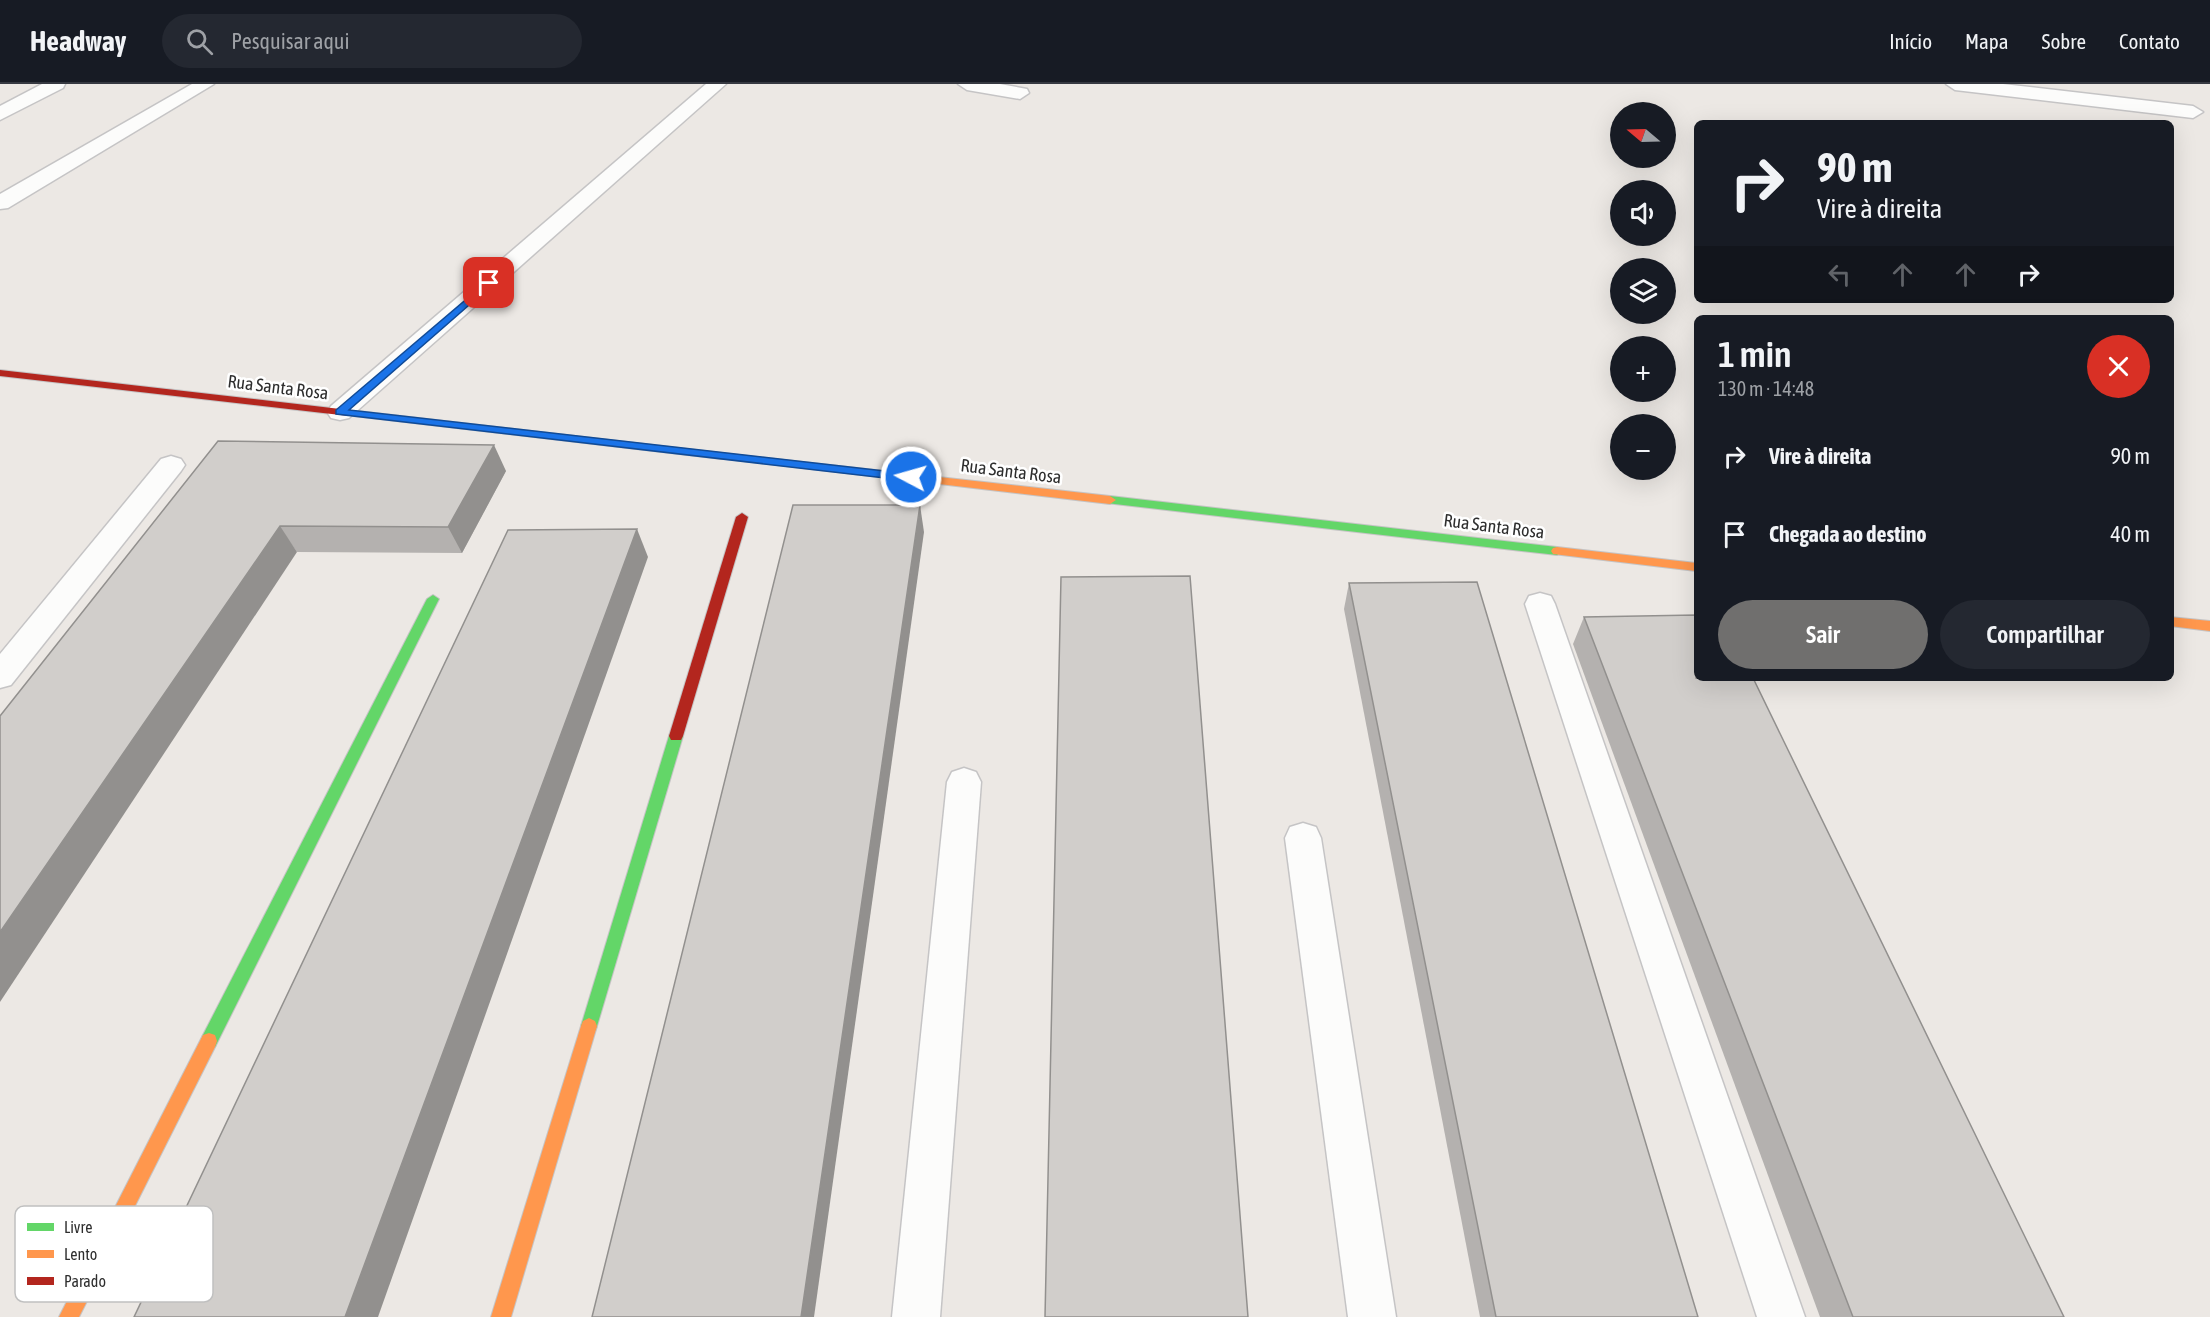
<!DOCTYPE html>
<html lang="pt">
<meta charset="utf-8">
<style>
:root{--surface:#171b24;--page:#242831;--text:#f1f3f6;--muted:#9ea1a6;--line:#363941;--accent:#706f6e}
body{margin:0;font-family:"Asap Condensed",sans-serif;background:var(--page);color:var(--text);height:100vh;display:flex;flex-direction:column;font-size:22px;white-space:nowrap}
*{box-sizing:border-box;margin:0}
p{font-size:20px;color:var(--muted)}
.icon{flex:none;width:33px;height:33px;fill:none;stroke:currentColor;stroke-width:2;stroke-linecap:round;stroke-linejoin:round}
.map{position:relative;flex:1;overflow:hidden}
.panel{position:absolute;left:1694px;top:231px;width:480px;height:366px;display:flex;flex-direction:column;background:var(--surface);border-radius:9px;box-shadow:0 6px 24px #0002}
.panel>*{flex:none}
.top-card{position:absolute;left:1694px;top:36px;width:480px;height:183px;border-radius:9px;box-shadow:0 6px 24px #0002;background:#171b24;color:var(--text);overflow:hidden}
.needle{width:39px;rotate:289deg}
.buttons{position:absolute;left:1610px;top:18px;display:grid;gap:12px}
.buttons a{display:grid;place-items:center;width:66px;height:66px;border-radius:50%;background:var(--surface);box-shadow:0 6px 24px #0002;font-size:30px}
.pin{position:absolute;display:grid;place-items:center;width:51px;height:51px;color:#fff;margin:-26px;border-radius:12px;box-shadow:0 3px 9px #0006}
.me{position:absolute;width:66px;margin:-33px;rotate:276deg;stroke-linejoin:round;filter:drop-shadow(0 0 4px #0008)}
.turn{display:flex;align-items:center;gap:21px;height:126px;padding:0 24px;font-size:27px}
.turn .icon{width:78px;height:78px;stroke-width:2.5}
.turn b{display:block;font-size:42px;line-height:51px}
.lanes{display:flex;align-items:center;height:57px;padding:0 24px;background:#0003;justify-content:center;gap:30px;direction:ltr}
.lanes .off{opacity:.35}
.round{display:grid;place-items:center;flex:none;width:63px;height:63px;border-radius:32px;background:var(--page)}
.summary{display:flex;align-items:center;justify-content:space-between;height:102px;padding:0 24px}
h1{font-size:36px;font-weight:600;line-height:45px}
.action{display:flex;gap:12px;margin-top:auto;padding:12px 24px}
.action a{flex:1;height:69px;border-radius:36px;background:var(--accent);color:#fff;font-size:24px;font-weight:600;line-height:69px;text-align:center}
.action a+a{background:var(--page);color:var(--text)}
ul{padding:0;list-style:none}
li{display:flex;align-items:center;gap:18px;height:78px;padding:0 24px}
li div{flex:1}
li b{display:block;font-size:22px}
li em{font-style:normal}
header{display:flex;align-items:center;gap:36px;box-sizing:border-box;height:84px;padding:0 30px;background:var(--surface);border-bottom:2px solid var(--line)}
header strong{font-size:28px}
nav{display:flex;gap:33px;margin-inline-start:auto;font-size:21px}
.search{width:420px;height:54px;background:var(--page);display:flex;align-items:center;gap:15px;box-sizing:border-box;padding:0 21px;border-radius:33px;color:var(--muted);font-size:22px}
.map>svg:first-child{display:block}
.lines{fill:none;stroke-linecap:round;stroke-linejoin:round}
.street-casing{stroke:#c5c4c5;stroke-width:3}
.fast-casing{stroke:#c5c4c5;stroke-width:2}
.slow-casing{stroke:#c5c4c5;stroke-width:2}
.jam-casing{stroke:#c5c4c5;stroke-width:2}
.street{fill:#fcfcfb;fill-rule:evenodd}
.fast{fill:#63d668;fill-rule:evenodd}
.slow{fill:#ff974d;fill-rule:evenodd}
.jam{fill:#b3261e;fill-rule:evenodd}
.wall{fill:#b4b1af}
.shaded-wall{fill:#92908e}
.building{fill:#d1cecb;stroke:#92908e;stroke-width:1.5}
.route{fill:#1a73e8;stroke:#114b97;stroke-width:1.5}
.labels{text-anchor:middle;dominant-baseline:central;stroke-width:5;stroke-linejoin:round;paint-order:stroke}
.street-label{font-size:18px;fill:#2e2e2e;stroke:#fff}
.key{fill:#fff;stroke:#c0c0c0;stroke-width:1.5}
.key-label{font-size:16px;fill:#2e2e2e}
</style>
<header>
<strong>Headway</strong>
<div class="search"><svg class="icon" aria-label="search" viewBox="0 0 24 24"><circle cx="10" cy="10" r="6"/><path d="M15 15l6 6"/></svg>Pesquisar aqui</div>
<nav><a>Início</a><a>Mapa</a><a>Sobre</a><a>Contato</a></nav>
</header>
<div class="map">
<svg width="2210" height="1233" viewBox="0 0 2210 1233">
<rect width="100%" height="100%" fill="#ece8e4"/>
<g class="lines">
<g class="street-casing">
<g id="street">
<polygon points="42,0 65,0 63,4 0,36 0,22"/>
<polygon points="192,0 214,0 8,124 0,125 0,110"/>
<polygon points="706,0 726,0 349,334 340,336 331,334 327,328 331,322"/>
<polygon points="958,0 1000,0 1027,5 1029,9 1020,15 967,6"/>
<polygon points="1946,0 2003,0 2193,22 2203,28 2193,34 1955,6"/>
<polygon points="171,372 181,375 185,381 181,387 11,601 0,604 0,570 161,375"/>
<polygon points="1540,509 1551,512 1555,520 1805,1233 1757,1233 1525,520 1529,512"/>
<polygon points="964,684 976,688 981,698 940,1233 892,1233 947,698 952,688"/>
<polygon points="1303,739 1316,743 1321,754 1396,1233 1348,1233 1285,754 1290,743"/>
</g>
</g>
<g class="fast-casing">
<g id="fast">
<polygon points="349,326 722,369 728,372 722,375 345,331 345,327"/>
<polygon points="1110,412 1557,463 1563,467 1557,471 1106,419 1104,416"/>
<polygon points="433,511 439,515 215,963 209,965 203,963 201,957 203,951 427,515"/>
<polygon points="676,647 681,648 683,652 597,942 595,947 589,950 583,947 581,942 669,652 671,648"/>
</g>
</g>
<g class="slow-casing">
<g id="slow">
<polygon points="722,369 1110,412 1116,416 1110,420 718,374 716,372"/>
<polygon points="1557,463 1696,479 1696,487 1553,470 1551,467 1553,464"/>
<polygon points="2170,533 2210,537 2210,547 2170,542"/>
<polygon points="589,934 595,937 597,942 511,1233 491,1233 581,942 583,937"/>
<polygon points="209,949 215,951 217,957 215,963 79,1233 59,1233 203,951"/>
</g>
</g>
<g class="jam-casing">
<g id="jam">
<polygon points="0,286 349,326 354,329 349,332 0,292"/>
<polygon points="742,429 748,433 683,652 681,656 671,656 669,652 736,433"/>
</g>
</g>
<use href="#street" class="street"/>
<use href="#fast" class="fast"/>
<use href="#slow" class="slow"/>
<use href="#jam" class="jam"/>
</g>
<g class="wall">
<polygon points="218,357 506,387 462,469 297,468"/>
<polygon points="1349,499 1698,1233 1480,1233 1344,525"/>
<polygon points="1584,533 2064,1233 1820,1233 1573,560"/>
</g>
<g class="shaded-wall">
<polygon points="494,361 506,387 462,469 448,443"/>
<polygon points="920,421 924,448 814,1233 801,1233"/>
<polygon points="280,442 297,468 0,918 0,848"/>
<polygon points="637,445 648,473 378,1233 345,1233"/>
</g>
<g class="building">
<polygon points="218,357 494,361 448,443 280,442 0,848 0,632"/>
<polygon points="793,421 920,421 801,1233 592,1233"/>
<polygon points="637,445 345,1233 134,1233 508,446"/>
<polygon points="1190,492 1248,1233 1045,1233 1061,493"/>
<polygon points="1477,498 1698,1233 1496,1233 1349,499"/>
<polygon points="1696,531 1696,594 1753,594 2064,1233 1853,1233 1584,533"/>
</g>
<polygon class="route" points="489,196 494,199 492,201 349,326 911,390 917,393 911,397 336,330 336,326"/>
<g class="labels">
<g class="street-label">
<text transform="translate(278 303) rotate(7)">Rua Santa Rosa</text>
<text transform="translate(1011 387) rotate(7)">Rua Santa Rosa</text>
<text transform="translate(1494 442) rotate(7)">Rua Santa Rosa</text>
</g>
</g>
<rect x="15" y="1122" width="198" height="96" rx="9" class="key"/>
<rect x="27" y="1139" width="27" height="8" fill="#63d668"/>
<rect x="27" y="1166" width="27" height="8" fill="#ff974d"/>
<rect x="27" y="1193" width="27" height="8" fill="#b3261e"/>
<g class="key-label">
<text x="64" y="1149">Livre</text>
<text x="64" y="1176">Lento</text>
<text x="64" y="1203">Parado</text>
</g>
</svg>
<div class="buttons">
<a><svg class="needle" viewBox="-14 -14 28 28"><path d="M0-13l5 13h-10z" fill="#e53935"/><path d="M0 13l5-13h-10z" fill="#9ea1a6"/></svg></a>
<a><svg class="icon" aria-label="sound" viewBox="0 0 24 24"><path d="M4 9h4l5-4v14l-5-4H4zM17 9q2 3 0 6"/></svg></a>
<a><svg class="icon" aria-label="layers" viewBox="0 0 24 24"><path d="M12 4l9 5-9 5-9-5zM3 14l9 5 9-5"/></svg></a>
<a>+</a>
<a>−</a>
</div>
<div class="pin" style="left:489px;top:199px;background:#d93025"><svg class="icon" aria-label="arrive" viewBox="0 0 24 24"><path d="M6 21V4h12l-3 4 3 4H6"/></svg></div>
<svg class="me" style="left:911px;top:393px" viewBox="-20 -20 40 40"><circle r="17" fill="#1a73e8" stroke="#fff" stroke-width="3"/><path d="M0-11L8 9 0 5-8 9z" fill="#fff"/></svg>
<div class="top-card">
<div class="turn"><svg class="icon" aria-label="right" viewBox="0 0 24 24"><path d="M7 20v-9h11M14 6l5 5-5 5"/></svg><div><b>90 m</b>Vire à direita</div></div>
<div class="lanes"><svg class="icon off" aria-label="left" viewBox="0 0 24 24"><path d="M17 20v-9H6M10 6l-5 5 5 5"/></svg><svg class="icon off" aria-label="ahead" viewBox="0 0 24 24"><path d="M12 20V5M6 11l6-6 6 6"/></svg><svg class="icon off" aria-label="ahead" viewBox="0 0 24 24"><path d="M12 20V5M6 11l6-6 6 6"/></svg><svg class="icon" aria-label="right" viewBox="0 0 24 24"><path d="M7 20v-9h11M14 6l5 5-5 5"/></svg></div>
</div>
<section class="panel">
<div class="summary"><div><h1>1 min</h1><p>130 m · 14:48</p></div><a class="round" style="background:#d93025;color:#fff"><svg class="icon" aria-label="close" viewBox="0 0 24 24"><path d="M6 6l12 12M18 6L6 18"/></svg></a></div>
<ul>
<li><svg class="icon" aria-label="right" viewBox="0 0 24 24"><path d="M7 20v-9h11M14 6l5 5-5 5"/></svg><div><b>Vire à direita</b></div><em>90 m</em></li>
<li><svg class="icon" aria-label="arrive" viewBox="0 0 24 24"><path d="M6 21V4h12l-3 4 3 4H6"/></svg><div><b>Chegada ao destino</b></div><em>40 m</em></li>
</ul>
<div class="action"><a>Sair</a><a>Compartilhar</a></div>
</section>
</div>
